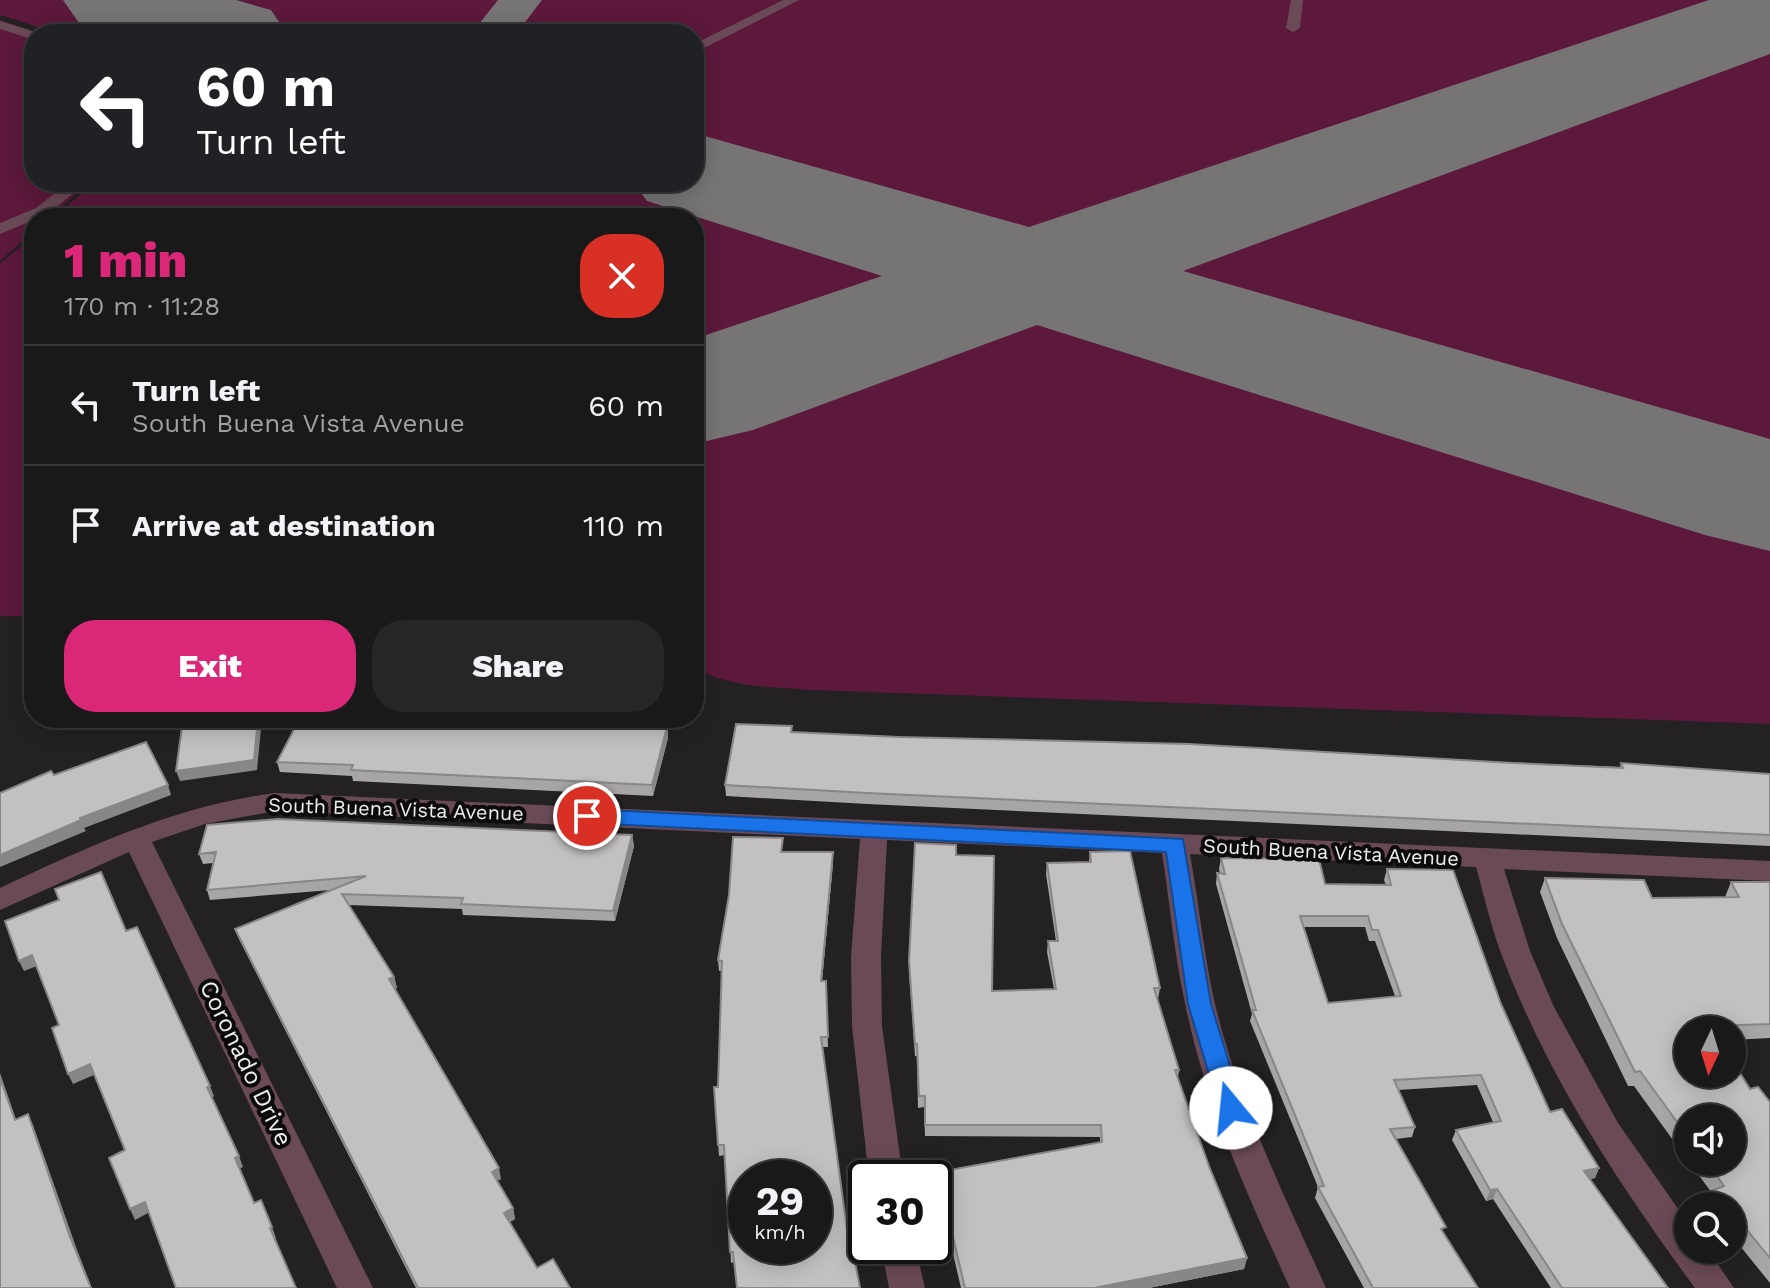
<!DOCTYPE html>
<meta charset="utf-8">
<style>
:root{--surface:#1a191a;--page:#272627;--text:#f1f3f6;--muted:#9fa0a2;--line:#383839;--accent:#db2777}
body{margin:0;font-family:"Work Sans",sans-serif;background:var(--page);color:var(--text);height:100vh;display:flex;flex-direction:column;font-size:30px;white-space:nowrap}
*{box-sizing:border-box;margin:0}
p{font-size:26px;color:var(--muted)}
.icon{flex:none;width:44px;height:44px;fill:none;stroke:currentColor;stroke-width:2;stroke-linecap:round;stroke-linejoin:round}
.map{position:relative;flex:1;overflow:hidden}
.details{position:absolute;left:24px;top:208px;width:680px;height:520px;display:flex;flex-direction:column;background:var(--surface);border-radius:32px;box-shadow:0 4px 20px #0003,0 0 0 2px var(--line)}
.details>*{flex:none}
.banner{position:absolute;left:24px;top:24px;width:680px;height:168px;border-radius:32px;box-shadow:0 4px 20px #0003,0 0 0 2px var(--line);background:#202124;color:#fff;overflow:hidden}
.needle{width:52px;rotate:184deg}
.controls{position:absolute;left:1674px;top:1016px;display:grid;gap:16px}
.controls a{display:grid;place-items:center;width:72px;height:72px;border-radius:50%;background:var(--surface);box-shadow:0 4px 20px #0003,0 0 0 2px var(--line);font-size:40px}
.speed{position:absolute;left:728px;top:1160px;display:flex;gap:16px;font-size:40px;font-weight:700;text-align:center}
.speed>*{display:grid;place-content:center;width:104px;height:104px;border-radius:50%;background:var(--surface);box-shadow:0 4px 20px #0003,0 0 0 2px var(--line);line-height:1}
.speed small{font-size:20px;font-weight:400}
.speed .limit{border:4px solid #111;border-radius:12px;background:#fff;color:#111}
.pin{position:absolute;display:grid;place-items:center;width:68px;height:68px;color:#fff;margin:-34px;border:4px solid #fff;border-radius:50%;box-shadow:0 2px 8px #0007}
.me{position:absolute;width:88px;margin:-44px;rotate:343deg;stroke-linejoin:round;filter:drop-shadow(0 0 6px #0008)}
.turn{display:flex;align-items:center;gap:28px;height:168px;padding:0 40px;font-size:36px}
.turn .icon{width:104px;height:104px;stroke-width:2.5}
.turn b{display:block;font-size:56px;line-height:68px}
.round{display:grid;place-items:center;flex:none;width:84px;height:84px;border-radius:32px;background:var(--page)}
.head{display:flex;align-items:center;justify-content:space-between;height:136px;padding:0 40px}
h1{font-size:48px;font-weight:800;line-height:60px;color:var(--accent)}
.cta{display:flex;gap:16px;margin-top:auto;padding:16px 40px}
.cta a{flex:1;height:92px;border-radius:32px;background:var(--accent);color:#fff;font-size:32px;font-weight:800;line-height:92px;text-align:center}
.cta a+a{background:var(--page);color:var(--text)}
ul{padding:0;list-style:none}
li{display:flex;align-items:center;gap:24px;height:120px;padding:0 40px;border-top:2px solid var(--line)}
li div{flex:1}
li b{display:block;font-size:30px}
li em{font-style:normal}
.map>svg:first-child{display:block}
.green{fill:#5c193b}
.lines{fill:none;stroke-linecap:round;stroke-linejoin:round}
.taxiway{fill:#767475;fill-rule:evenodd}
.runway{fill:#767475;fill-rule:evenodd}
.minor{fill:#6a4a57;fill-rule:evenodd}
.wall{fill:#a8a5a6;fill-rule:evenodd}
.shaded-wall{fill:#888687}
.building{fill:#c3c0c1;stroke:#888687;stroke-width:2;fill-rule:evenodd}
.route{fill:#1a73e8;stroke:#114b97;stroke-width:2}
.labels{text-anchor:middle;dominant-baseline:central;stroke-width:8;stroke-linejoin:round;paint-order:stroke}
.street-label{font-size:20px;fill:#efedee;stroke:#0c0b0b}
.near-street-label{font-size:24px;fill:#efedee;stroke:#0c0b0b}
</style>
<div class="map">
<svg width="1770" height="1288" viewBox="0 0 1770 1288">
<rect width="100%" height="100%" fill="#232122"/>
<g class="green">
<path d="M0,0H1770V724L810,690C772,687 726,688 694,666V218H53L95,182H694V34H60L0,15Z"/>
<polygon points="0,20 40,34 34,34 34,182 90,182 49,218 34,218 34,231 0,261"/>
<polygon points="34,235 34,616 0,616 0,264"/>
</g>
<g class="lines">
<polygon class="taxiway" points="498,0 542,0 516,34 471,34"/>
<g class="runway">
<polygon points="63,0 236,0 271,10 287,34 115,34 79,23"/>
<polygon points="1709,0 1770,0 1770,54 1183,271 1770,439 1770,551 1705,535 1037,325 753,430 694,444 694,339 882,276 647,201 633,182 694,182 694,133 1029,227"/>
</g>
<g class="minor">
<polygon points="783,0 799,0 694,53 694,44"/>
<polygon points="1291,0 1303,0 1300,28 1293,32 1286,28"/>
<polygon points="0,21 39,33 39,34 34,34 34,40 0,29"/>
<polygon points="69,182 87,182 48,214 0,234 0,223 36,208"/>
<path d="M275,793L1770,861V881L1504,869L1530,951L1554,1007L1618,1123L1688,1223V1250H1708L1734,1288H1695C1620,1186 1550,1080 1504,961C1492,931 1485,899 1476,867L1190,854C1199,904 1204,955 1215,1004C1239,1104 1284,1195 1326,1288H1290C1248,1196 1205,1103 1185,1003C1174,954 1170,903 1162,853L887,840L881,957L882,1026L903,1178H869L852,1026L851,957L860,839L275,811L205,824L152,842L373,1288H337L129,852L0,910V888C90,846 176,806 275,793Z"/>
<polygon points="881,1246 915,1246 925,1288 889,1288"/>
</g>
</g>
<g class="wall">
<polygon points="636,718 667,718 668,738 653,796 353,781 352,776 280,772 277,762 433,723 527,727 634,720"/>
<polygon points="792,732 1620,767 1621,763 1770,774 1770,846 867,804 726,796 725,785"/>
<polygon points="632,835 634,846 615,921 463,915 462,909 349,905 394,977 397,988 394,989 501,1179 497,1181 513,1208 515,1219 510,1222 537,1268 570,1288 416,1288 239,939 235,929 331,890 210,900 207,890 213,863 203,864 199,854"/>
<polygon points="915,843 956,855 992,991 1054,989 1047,952 1048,941 1056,941 1046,874 1047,863 1089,862 1090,852 1160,988 1158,999 1179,1070 1178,1077 1210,1169 1247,1258 1244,1269 1149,1288 961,1288 951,1245 949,1245 934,1190 933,1173 1100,1143 1100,1137 925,1136 924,1107 918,1108 917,1056 915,1056 909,972"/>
<polygon points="783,852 833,863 822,981 826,981 828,1047 823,1047 734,1262 731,1263 725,1155 719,1156 714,1087 718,1087 722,971 719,971 718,960"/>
<path d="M1221,858L1325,884L1386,885L1384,880L1387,869L1501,1004L1550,1112L1599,1168L1595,1178L1590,1179L1668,1288H1551L1493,1199L1486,1201L1452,1140L1456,1130L1493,1122L1477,1085L1398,1090L1415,1127L1412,1137L1396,1139L1444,1234L1478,1288H1364L1315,1198L1318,1187L1250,1021L1252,1014L1216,884L1217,873L1220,874L1219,869ZM1304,927H1365L1369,941H1375L1395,996L1328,1003Z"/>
<polygon points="1545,878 1652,898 1725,897 1731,882 1770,882 1770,1038 1732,1040 1732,1030 1688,1030 1750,1089 1770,1102 1770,1283 1732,1236 1732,1206 1708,1206 1706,1204 1712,1193 1689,1162 1732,1162 1688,1118 1688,1161 1634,1086 1628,1086 1557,938 1540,892"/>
</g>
<g class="shaded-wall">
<polygon points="258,718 262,718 257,770 180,781 176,771"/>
<polygon points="666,718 667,718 668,738 653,796 652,785"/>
<polygon points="168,785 171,795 84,828 86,831 0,867 0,855 80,818"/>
<polygon points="632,835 634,846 615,921 613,911"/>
<polygon points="833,852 833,863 821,992 821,981"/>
<polygon points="32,955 37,966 24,971 19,961"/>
<polygon points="394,977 397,988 392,990 389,979"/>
<polygon points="90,1064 94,1075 73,1084 68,1074"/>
<polygon points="0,1073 20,1131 15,1120 0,1078"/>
<polygon points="210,1086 214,1096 211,1098 207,1087"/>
<polygon points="28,1114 33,1125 76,1247 92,1288 70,1237"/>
<polygon points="239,1156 243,1167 239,1169 235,1158"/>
<polygon points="499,1168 501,1179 494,1182 492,1172"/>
<polygon points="1599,1168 1595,1178 1580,1181 1584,1171"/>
<polygon points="1497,1189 1493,1199 1486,1201 1490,1190"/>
<polygon points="145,1202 150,1212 135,1220 130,1209"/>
<polygon points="513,1208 515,1219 507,1223 504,1213"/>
<polygon points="272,1227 276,1238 274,1239 270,1228"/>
<polygon points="952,1233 951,1245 949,1245 949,1234"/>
<polygon points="1247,1258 1244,1269 1149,1288 1094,1288"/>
</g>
<g class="building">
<polygon points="201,718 258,718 254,760 176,771 183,720"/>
<polygon points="300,718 429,718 427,723 527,727 530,718 608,721 634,720 636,718 666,718 663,727 667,727 652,785 351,770 353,765 277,762"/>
<polygon points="736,724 792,726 791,732 899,737 1189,744 1513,763 1623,768 1621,763 1770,774 1770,835 867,793 725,785"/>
<polygon points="146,742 168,785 80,818 81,820 0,855 0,793 51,771 54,775"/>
<polygon points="278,819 632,835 613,911 461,904 463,898 342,894 394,977 389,979 499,1168 492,1172 513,1208 504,1213 537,1268 553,1259 570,1288 418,1288 235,929 366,876 207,890 216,852 199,854 207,825"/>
<path d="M733,837L783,838L781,852H833L821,981H826L828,1037H821L850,1252L853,1251L860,1288H737L733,1252H730L724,1145H718L714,1087H718L722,961L718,960L729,895ZM746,1178H814V1246H746Z"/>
<polygon points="915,843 956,845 956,855 994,856 992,991 1056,989 1048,941 1058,941 1047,863 1091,862 1090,852 1130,851 1160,988 1154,988 1179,1070 1175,1070 1210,1169 1247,1258 1094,1288 965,1288 952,1233 949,1234 933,1173 1102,1142 1101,1125 925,1125 925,1096 919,1096 917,1044 915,1045 909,961"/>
<path d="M1221,858L1319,859L1325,884L1391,885L1387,869L1453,870L1501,1004L1550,1112L1562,1109L1599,1168L1584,1171L1668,1288H1562L1497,1189L1490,1190L1456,1130L1501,1121L1481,1075L1394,1080L1415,1127L1390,1129L1446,1227L1441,1229L1478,1288H1373L1318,1187L1324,1186L1252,1010H1256L1217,873L1225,874ZM1300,916H1368L1372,930H1378L1401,996L1328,1003Z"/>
<polygon points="101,872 126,931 137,927 210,1086 207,1087 239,1156 235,1158 254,1203 261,1200 272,1227 270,1228 296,1288 176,1288 145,1202 130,1209 109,1158 125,1150 90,1064 68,1074 52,1028 59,1025 32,955 19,961 5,921 59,900 55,889"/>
<polygon points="1545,878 1644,880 1652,898 1739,897 1731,882 1770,882 1770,1024 1711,1026 1714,1030 1688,1030 1688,1074 1732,1074 1732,1060 1750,1089 1758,1087 1770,1102 1770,1258 1732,1212 1732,1206 1727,1206 1713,1190 1724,1186 1707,1162 1732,1162 1732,1118 1688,1118 1688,1137 1640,1071 1635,1072 1562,924"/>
<polygon points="0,1078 15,1120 28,1114 70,1237 91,1288 0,1288"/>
</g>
<polygon class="route" points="587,809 1183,839 1211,1004 1243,1108 1240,1115 1231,1118 1222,1115 1219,1108 1188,1004 1166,852 587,823 580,821 577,816 580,811"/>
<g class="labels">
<g class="street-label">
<text transform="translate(396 809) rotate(2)">South Buena Vista Avenue</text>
<text transform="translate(1331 852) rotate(3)">South Buena Vista Avenue</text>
</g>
<g class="near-street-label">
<text transform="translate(246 1063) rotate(64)">Coronado Drive</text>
</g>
</g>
</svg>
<div class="controls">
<a><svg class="needle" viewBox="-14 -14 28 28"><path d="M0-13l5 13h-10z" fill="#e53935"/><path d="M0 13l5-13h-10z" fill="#9fa0a2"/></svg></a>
<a><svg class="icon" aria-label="sound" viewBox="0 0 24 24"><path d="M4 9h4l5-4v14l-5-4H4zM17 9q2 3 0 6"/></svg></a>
<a><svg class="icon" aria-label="search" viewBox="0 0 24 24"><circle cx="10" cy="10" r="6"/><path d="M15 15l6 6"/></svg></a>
</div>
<div class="speed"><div>29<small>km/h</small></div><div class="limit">30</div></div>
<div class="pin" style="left:587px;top:816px;background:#d93025"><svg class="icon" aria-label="arrive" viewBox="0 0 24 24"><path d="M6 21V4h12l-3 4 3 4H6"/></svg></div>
<svg class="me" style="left:1231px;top:1108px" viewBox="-20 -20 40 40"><circle r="19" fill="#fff"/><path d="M0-13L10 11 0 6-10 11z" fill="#1a73e8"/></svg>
<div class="banner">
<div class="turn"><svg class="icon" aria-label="left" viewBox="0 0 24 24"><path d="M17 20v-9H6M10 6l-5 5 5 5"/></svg><div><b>60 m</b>Turn left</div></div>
</div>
<section class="details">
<div class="head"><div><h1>1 min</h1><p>170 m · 11:28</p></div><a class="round" style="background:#d93025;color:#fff"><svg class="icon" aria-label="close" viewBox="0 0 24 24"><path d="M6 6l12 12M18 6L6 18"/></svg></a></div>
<ul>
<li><svg class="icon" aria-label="left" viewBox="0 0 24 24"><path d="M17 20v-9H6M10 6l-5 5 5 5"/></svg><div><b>Turn left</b><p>South Buena Vista Avenue</p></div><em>60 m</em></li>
<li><svg class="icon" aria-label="arrive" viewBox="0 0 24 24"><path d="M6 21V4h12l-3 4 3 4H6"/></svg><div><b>Arrive at destination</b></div><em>110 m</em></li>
</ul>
<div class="cta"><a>Exit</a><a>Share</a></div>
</section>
</div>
